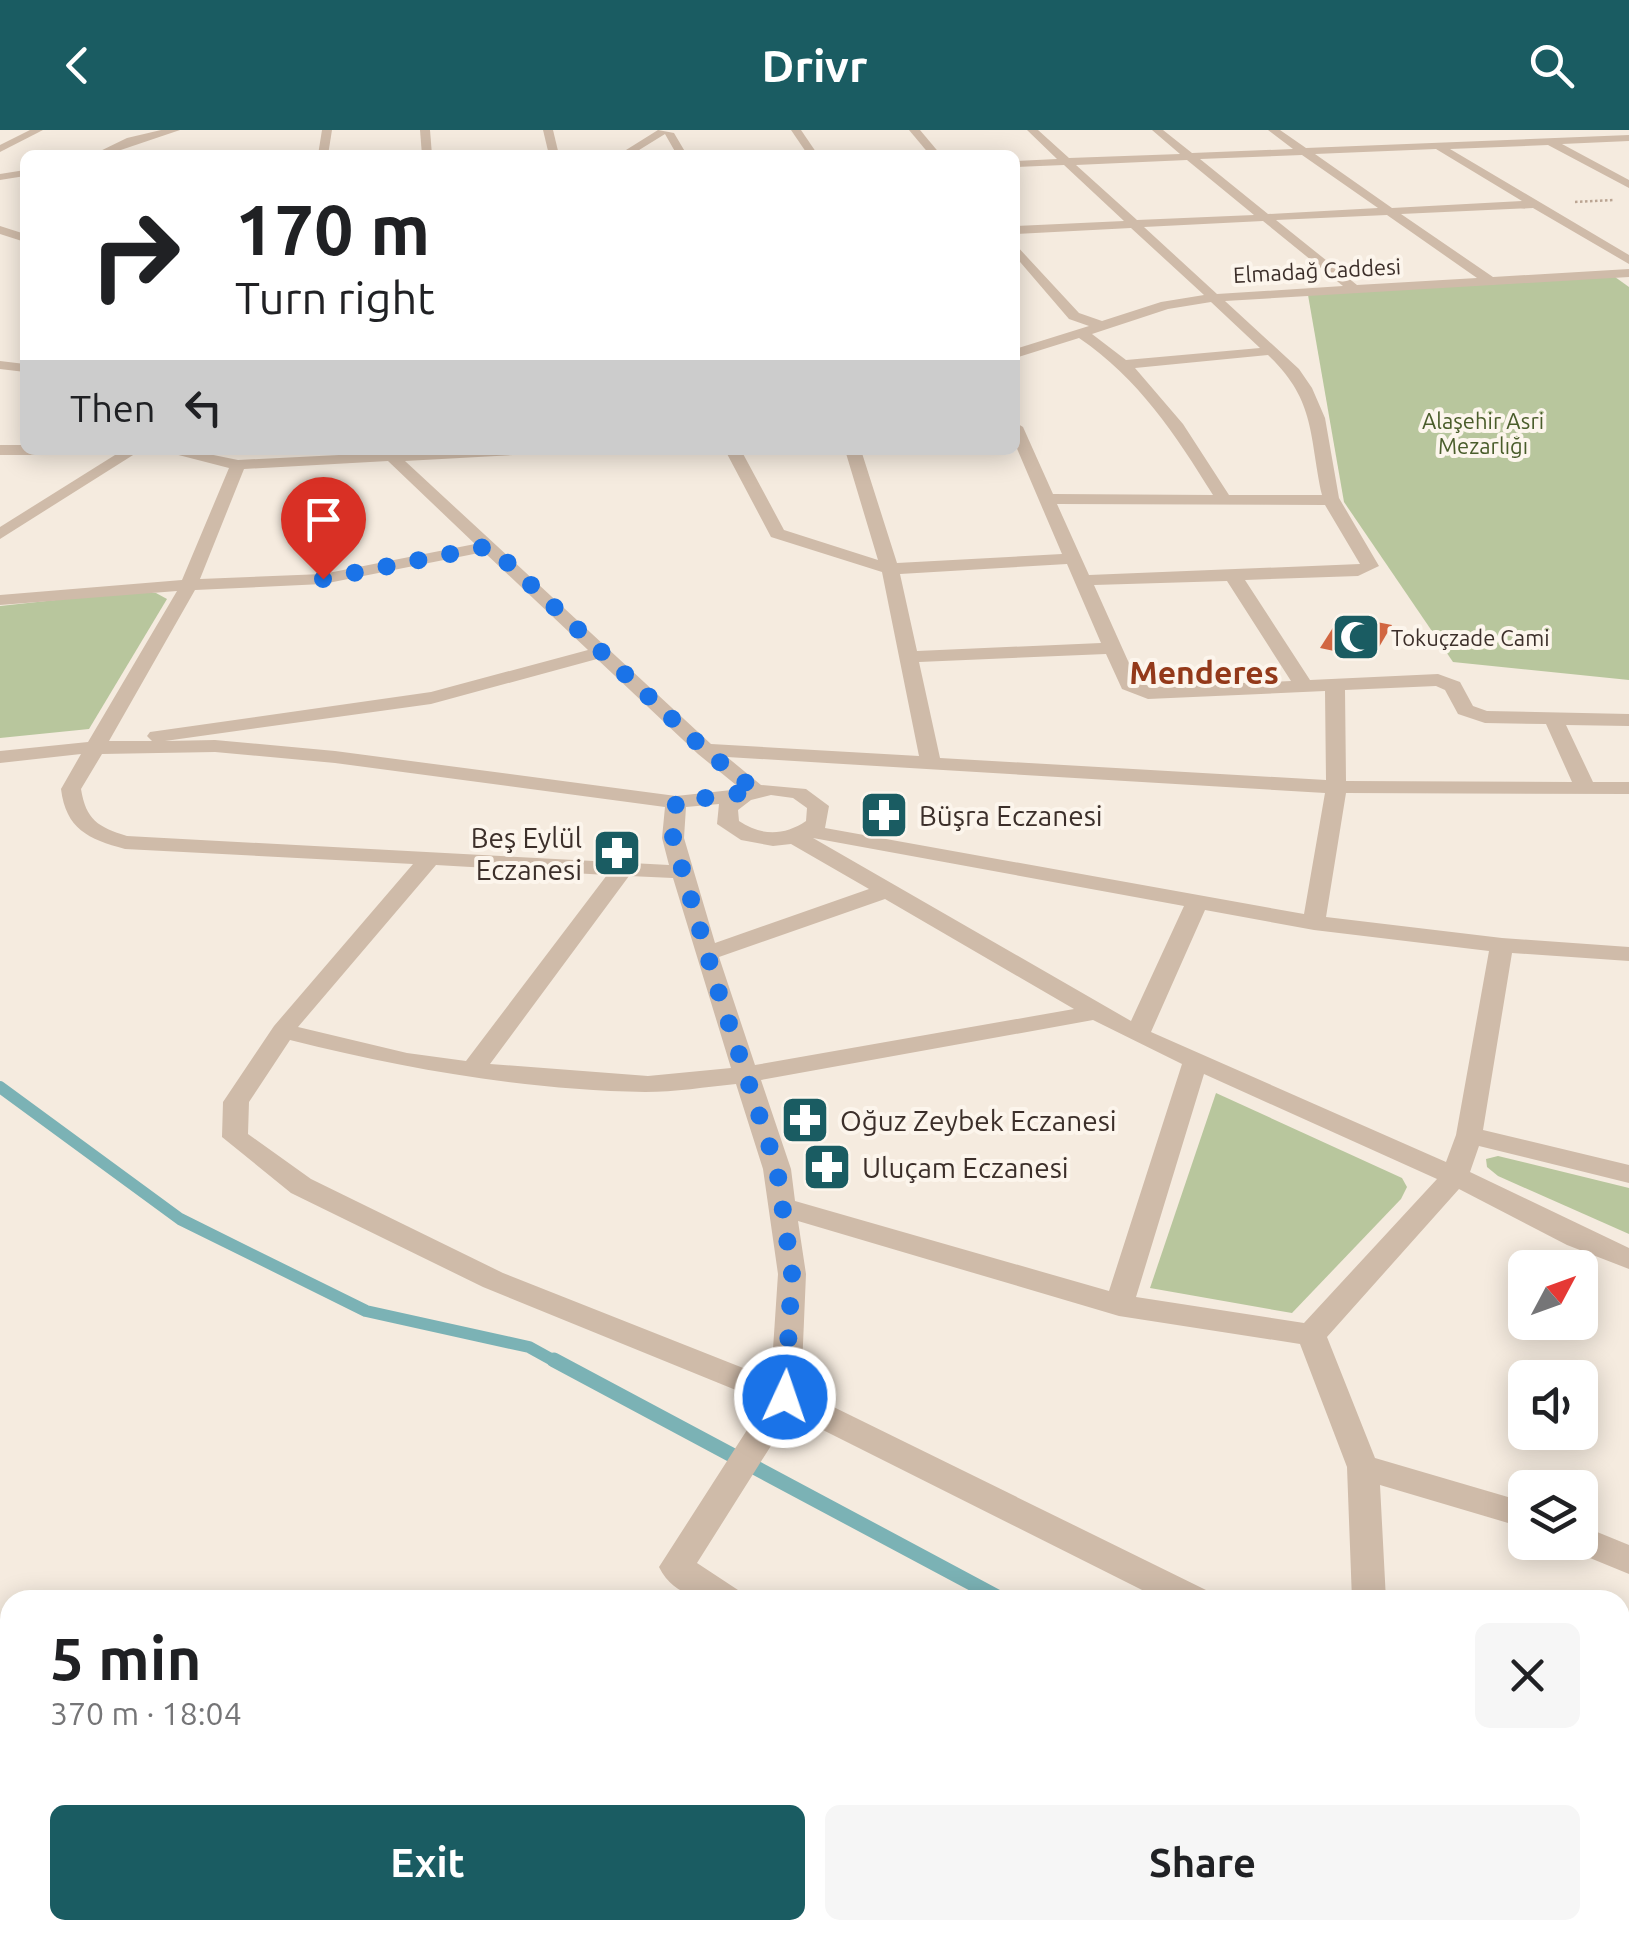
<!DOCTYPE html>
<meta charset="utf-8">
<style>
:root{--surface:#fff;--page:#f6f6f6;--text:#202124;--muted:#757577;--accent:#1a5c62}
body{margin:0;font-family:Ubuntu,sans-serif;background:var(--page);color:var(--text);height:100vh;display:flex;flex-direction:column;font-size:38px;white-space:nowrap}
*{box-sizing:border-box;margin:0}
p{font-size:32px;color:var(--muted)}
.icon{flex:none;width:55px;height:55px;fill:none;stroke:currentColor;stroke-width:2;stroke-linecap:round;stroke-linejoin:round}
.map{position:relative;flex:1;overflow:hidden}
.sheet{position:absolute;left:0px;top:1460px;width:1630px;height:350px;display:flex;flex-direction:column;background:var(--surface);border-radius:30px 30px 0 0;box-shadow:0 5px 25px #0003}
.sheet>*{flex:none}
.guide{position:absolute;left:20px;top:20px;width:1000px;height:305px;border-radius:15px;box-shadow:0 5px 25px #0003;background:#fff;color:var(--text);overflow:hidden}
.needle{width:65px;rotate:49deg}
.fabs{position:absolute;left:1508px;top:1120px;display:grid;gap:20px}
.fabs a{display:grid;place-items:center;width:90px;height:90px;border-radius:15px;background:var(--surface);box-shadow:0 5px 25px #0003;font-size:50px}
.pin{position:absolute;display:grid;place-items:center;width:85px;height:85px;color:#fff;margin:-102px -42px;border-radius:50% 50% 50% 0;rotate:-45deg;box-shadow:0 0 10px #0007}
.pin .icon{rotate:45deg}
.me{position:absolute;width:110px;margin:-55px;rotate:3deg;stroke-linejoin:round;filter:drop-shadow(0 0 8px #0008)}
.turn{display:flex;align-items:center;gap:35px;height:210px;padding:0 50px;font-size:45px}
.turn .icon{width:130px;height:130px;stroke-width:2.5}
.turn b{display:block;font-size:70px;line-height:85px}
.then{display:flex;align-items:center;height:95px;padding:0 50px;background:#0003;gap:20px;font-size:38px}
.round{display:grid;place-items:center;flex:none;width:105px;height:105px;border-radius:15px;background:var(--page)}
.head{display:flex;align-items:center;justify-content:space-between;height:170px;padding:0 50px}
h1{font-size:60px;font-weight:700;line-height:75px}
.primary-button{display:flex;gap:20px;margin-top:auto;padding:20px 50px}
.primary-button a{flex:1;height:115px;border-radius:15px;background:var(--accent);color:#fff;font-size:40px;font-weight:700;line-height:115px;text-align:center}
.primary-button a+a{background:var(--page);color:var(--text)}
header{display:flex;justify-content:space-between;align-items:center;height:130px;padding:0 50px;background:var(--accent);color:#fff;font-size:45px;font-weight:700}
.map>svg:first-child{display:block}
.green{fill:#b8c69d}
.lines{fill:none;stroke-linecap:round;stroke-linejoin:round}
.stream-far1{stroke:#7bb2b5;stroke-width:12}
.stream{stroke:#7bb2b5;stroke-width:15}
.building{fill:#d16641}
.path{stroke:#bba593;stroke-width:2.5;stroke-dasharray:2.5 2.5;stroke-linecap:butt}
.minor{fill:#cfbba9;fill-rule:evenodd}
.route{stroke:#1a73e8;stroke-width:18;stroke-dasharray:0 32.4}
.labels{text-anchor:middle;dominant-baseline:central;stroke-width:8;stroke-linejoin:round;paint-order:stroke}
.far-street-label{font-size:22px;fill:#3c2f2a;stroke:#fcf5ec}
.far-park-label{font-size:22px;fill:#4a5d2b;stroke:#fcf5ec}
.far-poi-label{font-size:22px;fill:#3c2f2a;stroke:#fcf5ec;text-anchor:start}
.poi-label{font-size:28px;fill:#3c2f2a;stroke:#fcf5ec;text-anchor:start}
.far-district-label{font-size:32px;font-weight:bold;fill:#93391a;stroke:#fcf5ec}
</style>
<header><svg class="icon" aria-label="back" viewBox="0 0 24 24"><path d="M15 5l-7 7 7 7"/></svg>Drivr<svg class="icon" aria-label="search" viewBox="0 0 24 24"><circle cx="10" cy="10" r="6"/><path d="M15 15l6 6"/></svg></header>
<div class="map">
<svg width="1629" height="1810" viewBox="0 0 1629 1810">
<rect width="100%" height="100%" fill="#f5ebdf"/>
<g class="green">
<polygon points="1615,147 1629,157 1629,550 1453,532 1344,372 1308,165"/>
<polygon points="130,462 156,463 167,469 89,599 0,608 0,476"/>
<polygon points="1216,963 1402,1048 1407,1057 1401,1069 1292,1183 1150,1158"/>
<polygon points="1498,1026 1629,1058 1629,1104 1498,1046 1487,1037 1486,1029"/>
</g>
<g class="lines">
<polyline class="stream-far1" points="0,957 180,1089 366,1181 529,1217 558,1233"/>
<g class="stream">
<polyline points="554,1230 1003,1470"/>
<polyline points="1616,1800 1629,1805"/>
</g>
</g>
<polygon class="building" points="1341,485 1392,495 1372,529 1320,518"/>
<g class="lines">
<polyline class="path" points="1575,72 1613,70"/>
<g class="minor">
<polygon points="30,0 43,0 0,22 0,15"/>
<polygon points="161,0 180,0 106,25 92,25 127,8"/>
<polygon points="322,0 332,0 328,25 318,25"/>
<polygon points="420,0 430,0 432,25 422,25"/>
<polygon points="543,0 553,0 559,25 549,25"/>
<polygon points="658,0 674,3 687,25 677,25 665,4 631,25 618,25"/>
<polygon points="791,0 801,0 818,25 808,25"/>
<polygon points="909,0 920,0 941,25 930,25"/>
<path d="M1027,0H1038L1069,28L1180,24L1152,0H1163L1192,23L1293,19L1268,0H1280L1306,18L1629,5V11L1562,14L1629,50V58L1548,15L1450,19L1629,125V134L1533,78L1401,84L1493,147L1629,139V147L1225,171L1299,239L1312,258L1325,288L1339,368L1379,436L1358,446L1245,450L1310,550L1438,544L1460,552L1473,576L1487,581L1629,584V596L1566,595L1593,652H1629V664L1346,663L1326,787L1502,808L1629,817V831L1512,823L1483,1000L1629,1035V1053L1479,1016L1470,1042L1629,1118V1139L1567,1115L1459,1059L1327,1207L1375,1328L1525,1372V1398L1380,1355L1386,1470H1352L1347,1337L1300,1214L1119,1186L798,1091L806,1144L801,1261L1206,1460L1211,1470H1162L791,1284L697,1433L738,1460L743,1470C711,1470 676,1471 659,1437L765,1272L483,1157L291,1063L222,1007L223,972L274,896L413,734L125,719C88,709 66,699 61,659L81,624L0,633V621L88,612L177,461L0,475V465L182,450L229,338L159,320H189L238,330L379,323L377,320H521L513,325L405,331L711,614L919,626L882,442L771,407L725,320H741L784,400L878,430L845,320H861L897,433L1062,424L1015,314V292L1023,297L1053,364L1213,365C1175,304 1139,249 1079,208L1015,228V219L1089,196L1069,189L1015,126V114L1079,183L1102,191L1161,172L1204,165L1131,98L1015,104V96L1124,91L1064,35L1015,37V31L1057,29ZM1436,19L1522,71L1392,78L1315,24ZM1302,25L1378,78L1268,84L1200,29ZM1187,30L1254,85L1137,90L1076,35ZM1387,85L1477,148L1357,155L1276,90ZM1263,91L1343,156L1217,164L1144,97ZM1211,172L1260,218L1126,230L1092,204L1168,179ZM1268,225C1316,270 1309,306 1322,365H1229L1183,294L1135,238ZM388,331L475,414L323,444L200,449L244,339ZM1057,374L1325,375L1360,434L1089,445ZM484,422L588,520L431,562L150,602L147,606L152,611H109L195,460L323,454ZM1067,434L1101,513L917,521L900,444ZM1227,451L1291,551L1151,557L1137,551L1094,455ZM1106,524L1122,559L1148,569L1325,561L1326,650L940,628L919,532ZM597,529L698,624L741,659L676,666L335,621L215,610L165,611L431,574ZM1436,556L1445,560L1458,584L1485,593L1546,594L1572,652L1346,651L1345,560ZM215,622L335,633L665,677L662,708L669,735L127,706C98,697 86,690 81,659L102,624ZM727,627L1325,663L1304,784L825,698L829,676L806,659L761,655ZM771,665L793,668L807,678L806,691C784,706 761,706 739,691L738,680L751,670ZM719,674L717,694L741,710L773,716L791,714L869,759L715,813L684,708L686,677ZM813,708L1184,776L1131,891ZM436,735L607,745L466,931L407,923L298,897ZM629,746L673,748L731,938L648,946L490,934ZM885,769L1074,879L755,935L719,827ZM1205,780L1314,800L1489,821L1456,1005L1446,1032L1151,902ZM1093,890L1182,934L1109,1161L795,1071L791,1039L761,950ZM290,910C407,939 524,960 645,962C675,962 706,957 736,954L763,1039L778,1144L771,1249L503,1143L311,1049L248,1004L249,972ZM1204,944L1437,1049L1304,1193L1136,1167Z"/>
<polygon points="25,40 25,46 0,50 0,44"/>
<polygon points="0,96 25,104 25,112 0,104"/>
<polygon points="0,231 25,234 25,242 0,239"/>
<polygon points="0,315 25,315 25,320 141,320 0,409 0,397 115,325 0,325"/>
<polygon points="1580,1395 1629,1415 1629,1444 1568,1419 1565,1412 1580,1412"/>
<polygon points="1620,1662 1629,1665 1629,1700 1620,1697"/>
<polygon points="803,1800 843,1800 846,1810 806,1810"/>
<polygon points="990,1800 1032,1800 1036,1810 994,1810"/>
</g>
</g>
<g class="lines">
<polyline class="route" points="323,449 490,416 705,620 756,661 676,672 673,708 716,854 777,1039 792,1144 785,1267"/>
</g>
<defs>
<g id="mosque-square" transform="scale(2.5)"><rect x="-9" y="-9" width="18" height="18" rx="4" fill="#1a5c62" stroke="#fcf5ec"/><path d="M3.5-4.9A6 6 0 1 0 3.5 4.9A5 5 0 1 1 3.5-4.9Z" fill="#fff"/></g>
<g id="pharmacy-square" transform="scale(2.5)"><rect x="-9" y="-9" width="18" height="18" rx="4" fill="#1a5c62" stroke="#fcf5ec"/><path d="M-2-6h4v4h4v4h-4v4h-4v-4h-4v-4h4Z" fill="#fff"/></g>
</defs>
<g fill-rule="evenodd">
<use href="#mosque-square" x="1356" y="507"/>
<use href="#pharmacy-square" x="884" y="685"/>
<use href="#pharmacy-square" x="617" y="723"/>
<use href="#pharmacy-square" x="805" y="990"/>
<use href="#pharmacy-square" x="827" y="1037"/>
</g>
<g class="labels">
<g class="far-street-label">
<text transform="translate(1317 140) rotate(-3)">Elmadağ Caddesi</text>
</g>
<g class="far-park-label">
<text x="1483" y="290">Alaşehir Asri<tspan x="1483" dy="25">Mezarlığı</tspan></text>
</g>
<g class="far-poi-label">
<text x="1391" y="507">Tokuçzade Cami</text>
</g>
<g class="poi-label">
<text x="919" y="685">Büşra Eczanesi</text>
<text x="582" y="707" text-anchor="end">Beş Eylül<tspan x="582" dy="32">Eczanesi</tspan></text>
<text x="840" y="990">Oğuz Zeybek Eczanesi</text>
<text x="862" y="1037">Uluçam Eczanesi</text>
</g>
<g class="far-district-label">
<text x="1204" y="542">Menderes</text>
</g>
</g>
</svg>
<div class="fabs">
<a><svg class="needle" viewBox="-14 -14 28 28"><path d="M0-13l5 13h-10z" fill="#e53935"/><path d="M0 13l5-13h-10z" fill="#757577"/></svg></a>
<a><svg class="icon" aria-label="sound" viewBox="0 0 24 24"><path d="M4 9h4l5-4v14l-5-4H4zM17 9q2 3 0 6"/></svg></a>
<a><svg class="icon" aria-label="layers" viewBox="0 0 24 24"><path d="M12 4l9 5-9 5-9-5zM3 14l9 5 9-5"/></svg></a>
</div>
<div class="pin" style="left:323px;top:449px;background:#d93025"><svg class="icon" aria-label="arrive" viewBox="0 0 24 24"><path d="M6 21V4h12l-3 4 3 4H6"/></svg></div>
<svg class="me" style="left:785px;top:1267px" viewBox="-20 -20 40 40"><circle r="17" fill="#1a73e8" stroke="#fff" stroke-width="3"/><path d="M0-11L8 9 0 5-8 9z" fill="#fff"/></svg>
<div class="guide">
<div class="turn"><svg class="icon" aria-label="right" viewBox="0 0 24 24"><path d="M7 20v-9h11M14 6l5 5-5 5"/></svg><div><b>170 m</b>Turn right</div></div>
<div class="then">Then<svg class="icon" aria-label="left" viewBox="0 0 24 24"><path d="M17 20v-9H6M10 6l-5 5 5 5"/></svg></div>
</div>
<section class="sheet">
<div class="head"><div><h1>5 min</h1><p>370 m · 18:04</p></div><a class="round"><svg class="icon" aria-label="close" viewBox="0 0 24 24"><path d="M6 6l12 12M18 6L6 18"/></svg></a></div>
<div class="primary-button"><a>Exit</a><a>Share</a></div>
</section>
</div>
